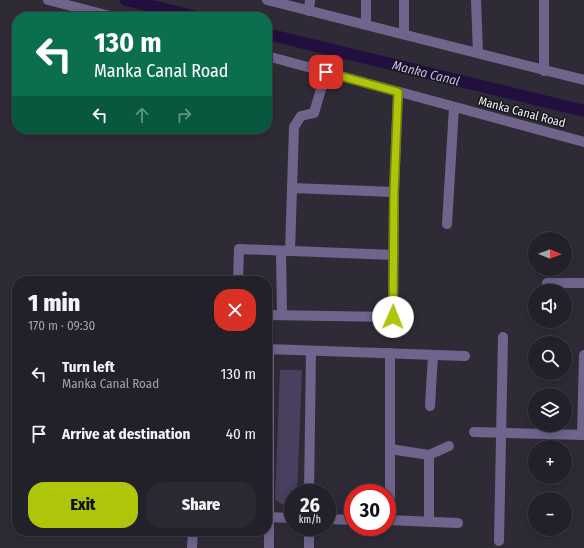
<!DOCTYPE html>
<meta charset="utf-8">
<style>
:root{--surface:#222028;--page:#2a2830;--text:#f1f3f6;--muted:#a2a3a8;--line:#3f3e45;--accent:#aec50a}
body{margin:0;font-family:"Fira Sans Condensed",sans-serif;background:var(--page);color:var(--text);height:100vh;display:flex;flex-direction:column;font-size:15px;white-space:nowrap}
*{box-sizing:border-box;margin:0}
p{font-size:13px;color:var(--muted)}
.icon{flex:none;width:22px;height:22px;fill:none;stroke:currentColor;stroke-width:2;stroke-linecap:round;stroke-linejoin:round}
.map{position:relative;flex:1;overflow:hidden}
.sheet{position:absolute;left:12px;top:276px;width:260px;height:260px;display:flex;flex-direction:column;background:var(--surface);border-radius:16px;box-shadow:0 2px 10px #0003,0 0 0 1px var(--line)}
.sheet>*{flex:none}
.top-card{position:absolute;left:12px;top:12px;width:260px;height:122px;border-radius:16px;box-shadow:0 2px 10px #0003,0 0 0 1px var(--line);background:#0b6e4f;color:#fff;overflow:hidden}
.needle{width:26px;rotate:91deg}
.buttons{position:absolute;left:528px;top:232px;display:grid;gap:8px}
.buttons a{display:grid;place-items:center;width:44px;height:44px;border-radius:50%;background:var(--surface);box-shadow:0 2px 10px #0003,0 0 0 1px var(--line);font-size:20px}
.speed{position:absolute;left:284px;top:484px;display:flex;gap:8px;font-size:20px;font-weight:700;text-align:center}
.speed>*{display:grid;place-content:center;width:52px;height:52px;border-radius:50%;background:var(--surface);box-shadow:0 2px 10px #0003,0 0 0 1px var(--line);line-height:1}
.speed small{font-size:10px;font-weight:400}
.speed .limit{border:6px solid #d22;background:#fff;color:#111}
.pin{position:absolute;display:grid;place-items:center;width:34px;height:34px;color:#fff;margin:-17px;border-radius:8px;box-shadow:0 2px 6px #0006}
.me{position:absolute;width:44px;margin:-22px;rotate:1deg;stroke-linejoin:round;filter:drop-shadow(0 0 3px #0008)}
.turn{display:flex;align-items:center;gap:14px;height:84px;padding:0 16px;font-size:18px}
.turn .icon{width:52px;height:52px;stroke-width:2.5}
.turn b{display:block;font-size:28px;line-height:34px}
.lanes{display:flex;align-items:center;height:38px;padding:0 16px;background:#0003;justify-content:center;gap:20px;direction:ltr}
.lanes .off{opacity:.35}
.round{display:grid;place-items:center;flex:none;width:42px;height:42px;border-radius:16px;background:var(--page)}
.head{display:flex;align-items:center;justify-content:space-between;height:68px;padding:0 16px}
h1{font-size:24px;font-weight:800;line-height:30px}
.button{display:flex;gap:8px;margin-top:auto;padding:8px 16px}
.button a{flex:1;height:46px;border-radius:16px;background:var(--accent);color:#111;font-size:16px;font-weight:800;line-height:46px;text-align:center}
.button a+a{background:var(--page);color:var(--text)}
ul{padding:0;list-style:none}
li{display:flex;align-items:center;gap:12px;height:60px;padding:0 16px}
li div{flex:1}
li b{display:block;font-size:15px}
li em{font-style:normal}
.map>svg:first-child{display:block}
.green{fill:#493f5e}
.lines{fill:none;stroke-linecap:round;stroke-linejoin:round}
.canal{stroke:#220f3f;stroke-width:12}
.minor{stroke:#70648d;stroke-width:10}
.route-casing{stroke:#718006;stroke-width:10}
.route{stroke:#aec50a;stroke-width:7}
.labels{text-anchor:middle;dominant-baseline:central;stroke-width:3;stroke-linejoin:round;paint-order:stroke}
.street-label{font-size:12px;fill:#f0eff6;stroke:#161519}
.water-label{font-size:13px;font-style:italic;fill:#cbb8f9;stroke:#161519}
</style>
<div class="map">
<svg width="584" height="548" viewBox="0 0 584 548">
<rect width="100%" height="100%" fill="#2e2b36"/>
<path class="green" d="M280,370H302L297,493H293V502C286,506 280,505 275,499Z"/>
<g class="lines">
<g class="canal">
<polyline points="126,0 197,17"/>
<polyline points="267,34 584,111"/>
</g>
<g class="minor">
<polyline points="48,0 114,17"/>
<polyline points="267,0 584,80"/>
<polyline points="476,0 478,53"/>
<polyline points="309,11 310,0"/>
<polyline points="366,25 366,0"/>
<polyline points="404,34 404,0"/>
<polyline points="267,56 584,142"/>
<polyline points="544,71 544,0"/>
<polyline points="292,188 394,192"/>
<polyline points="447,224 454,107"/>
<polyline points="281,251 282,315"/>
<polyline points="290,251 294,127 301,116 314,113 326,72"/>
<polyline points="238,281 239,249 394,255"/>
<polyline points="547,283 584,283"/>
<polyline points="267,315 393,317 394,192 398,92"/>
<polyline points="267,349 465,356"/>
<polyline points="390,353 390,521"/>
<polyline points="430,406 433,355"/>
<polyline points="474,432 584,435"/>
<polyline points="582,435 584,355"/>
<polyline points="390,449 429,455 449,446"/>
<polyline points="309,493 311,351"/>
<polyline points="267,517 293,518"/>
<polyline points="327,519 353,520"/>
<polyline points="387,520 458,523"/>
<polyline points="429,522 429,455"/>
<polyline points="499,541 503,337"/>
<polyline points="192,548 193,531"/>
<polyline points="269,548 269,349"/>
<polyline points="309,548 309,527"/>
</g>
</g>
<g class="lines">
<g class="route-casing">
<polyline id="route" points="326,72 398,92 394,192 393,317"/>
</g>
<use href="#route" class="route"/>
</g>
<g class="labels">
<g class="street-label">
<text transform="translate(522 112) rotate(15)">Manka Canal Road</text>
</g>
<g class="water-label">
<text transform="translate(426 73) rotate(14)">Manka Canal</text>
</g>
</g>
</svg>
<div class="buttons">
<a><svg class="needle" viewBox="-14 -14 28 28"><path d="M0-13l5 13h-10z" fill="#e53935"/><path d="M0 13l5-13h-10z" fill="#a2a3a8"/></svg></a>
<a><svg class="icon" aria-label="sound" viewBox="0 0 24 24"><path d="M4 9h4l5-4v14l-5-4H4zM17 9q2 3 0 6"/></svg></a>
<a><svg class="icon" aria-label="search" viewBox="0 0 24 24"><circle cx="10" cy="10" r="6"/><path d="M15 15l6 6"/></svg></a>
<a><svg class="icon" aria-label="layers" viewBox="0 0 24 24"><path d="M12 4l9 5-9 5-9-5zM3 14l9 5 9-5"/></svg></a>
<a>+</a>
<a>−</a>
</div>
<div class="speed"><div>26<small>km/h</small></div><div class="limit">30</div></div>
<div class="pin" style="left:326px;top:72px;background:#d93025"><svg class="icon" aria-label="arrive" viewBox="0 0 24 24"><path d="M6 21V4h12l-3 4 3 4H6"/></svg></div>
<svg class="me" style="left:393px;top:317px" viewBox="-20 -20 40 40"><circle r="19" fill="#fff"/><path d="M0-13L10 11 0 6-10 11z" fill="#aec50a"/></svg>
<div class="top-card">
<div class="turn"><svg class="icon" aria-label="left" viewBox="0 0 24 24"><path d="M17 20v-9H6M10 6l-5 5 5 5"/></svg><div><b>130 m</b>Manka Canal Road</div></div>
<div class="lanes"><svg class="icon" aria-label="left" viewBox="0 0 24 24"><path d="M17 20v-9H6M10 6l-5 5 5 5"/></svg><svg class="icon off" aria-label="ahead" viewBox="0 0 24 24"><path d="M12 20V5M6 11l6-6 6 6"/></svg><svg class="icon off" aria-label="right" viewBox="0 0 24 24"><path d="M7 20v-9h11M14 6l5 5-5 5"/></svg></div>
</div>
<section class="sheet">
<div class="head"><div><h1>1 min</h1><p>170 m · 09:30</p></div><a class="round" style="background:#d93025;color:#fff"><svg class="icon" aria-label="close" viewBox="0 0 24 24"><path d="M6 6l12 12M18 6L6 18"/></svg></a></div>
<ul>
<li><svg class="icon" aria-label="left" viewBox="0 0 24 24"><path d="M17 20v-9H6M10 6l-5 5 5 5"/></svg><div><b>Turn left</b><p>Manka Canal Road</p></div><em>130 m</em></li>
<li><svg class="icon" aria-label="arrive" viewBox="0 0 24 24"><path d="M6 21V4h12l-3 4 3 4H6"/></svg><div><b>Arrive at destination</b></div><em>40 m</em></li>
</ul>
<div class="button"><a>Exit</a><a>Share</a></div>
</section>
</div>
